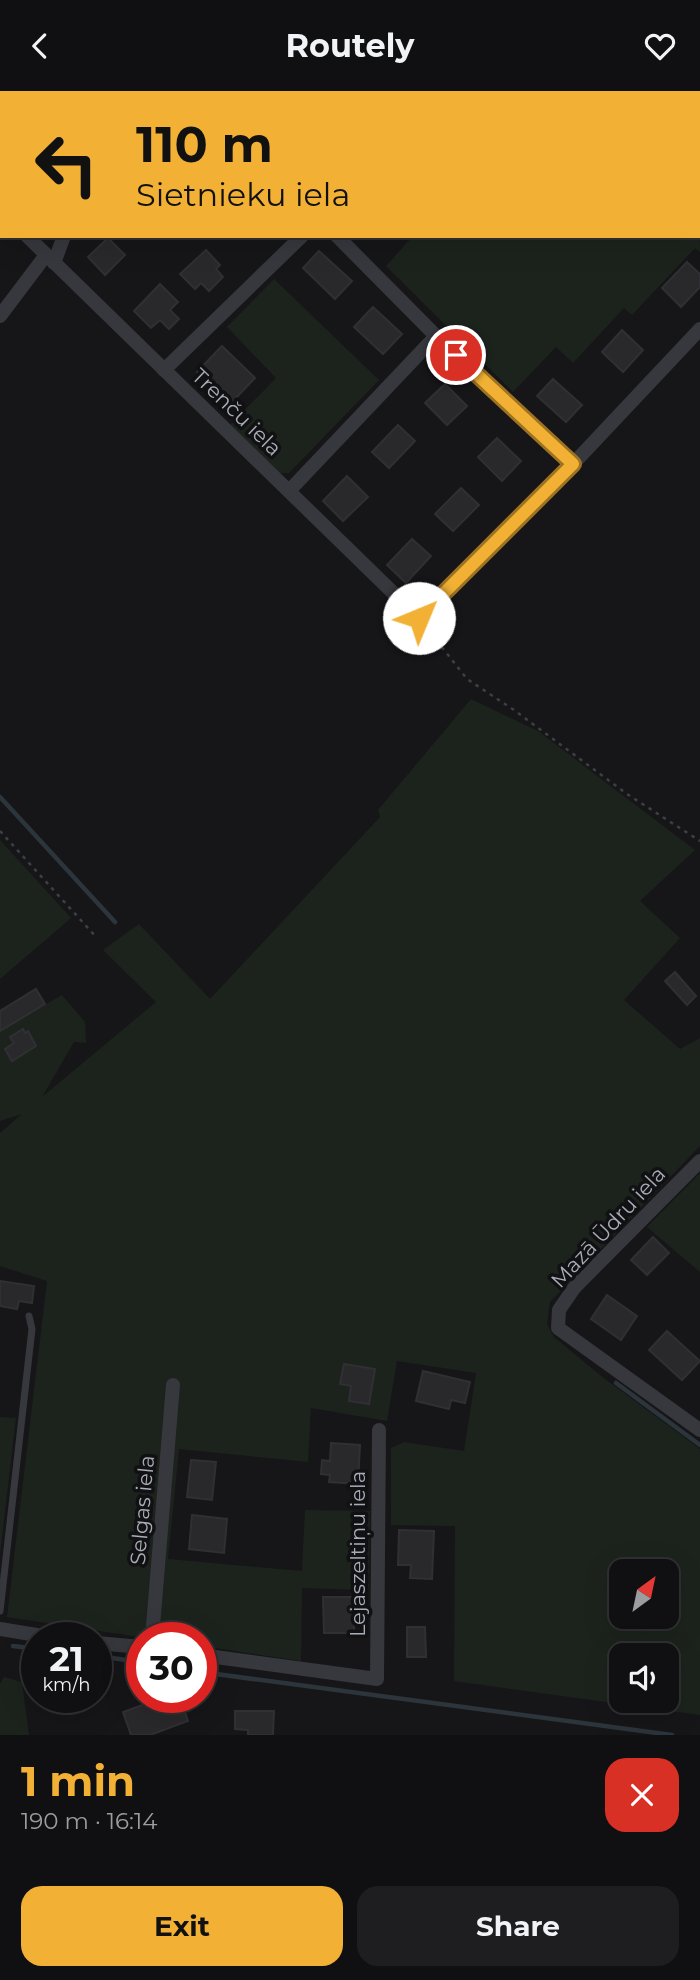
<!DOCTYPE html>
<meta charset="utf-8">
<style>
:root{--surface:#101012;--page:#1e1e20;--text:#f1f3f6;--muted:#9c9d9f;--line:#303032;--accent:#f2b134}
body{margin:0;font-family:Montserrat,sans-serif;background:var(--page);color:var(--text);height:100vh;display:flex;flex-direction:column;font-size:26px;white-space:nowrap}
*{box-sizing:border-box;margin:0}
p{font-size:23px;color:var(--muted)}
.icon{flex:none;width:38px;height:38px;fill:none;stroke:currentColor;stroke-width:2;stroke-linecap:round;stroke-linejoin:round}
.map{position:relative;height:1644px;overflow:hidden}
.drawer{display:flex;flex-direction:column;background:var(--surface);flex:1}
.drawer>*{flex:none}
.top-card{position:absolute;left:0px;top:0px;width:700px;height:147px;box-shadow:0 7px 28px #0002,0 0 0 2px var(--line);background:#f2b134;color:#111;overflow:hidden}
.needle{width:46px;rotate:33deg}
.tools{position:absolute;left:609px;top:1468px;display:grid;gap:14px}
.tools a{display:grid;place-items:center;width:70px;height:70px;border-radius:14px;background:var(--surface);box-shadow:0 7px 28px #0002,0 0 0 2px var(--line);font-size:35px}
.speed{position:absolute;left:21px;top:1531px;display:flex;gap:14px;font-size:35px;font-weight:700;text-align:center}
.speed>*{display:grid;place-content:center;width:91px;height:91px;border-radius:50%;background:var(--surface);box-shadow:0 7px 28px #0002,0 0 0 2px var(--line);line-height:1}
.speed small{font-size:18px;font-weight:400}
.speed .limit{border:10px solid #d22;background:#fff;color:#111}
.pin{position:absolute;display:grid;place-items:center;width:60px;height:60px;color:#fff;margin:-30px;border:4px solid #fff;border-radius:50%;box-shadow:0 2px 7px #0007}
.me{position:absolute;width:77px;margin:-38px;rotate:45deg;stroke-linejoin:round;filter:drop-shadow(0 0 5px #0008)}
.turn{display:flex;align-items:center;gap:24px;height:147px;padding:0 21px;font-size:32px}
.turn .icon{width:91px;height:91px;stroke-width:2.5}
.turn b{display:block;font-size:49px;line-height:60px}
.round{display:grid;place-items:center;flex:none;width:74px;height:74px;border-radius:21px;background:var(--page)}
.summary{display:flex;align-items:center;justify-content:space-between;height:119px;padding:0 21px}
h1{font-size:42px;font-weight:700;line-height:52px;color:var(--accent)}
.action{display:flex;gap:14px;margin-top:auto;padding:14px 21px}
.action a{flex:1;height:80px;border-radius:21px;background:var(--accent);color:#111;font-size:28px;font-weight:700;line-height:80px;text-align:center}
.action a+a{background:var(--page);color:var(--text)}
header{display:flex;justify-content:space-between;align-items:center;height:91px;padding:0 21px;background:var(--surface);font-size:32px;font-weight:700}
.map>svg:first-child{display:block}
.green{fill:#1c231d;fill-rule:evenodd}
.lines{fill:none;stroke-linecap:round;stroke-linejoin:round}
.stream{stroke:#2c353c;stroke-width:4.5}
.building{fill:#29292c;stroke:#303034;stroke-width:2}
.path{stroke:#3d3f44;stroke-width:2.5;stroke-dasharray:3.5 5;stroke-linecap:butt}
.service{stroke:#37383d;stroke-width:7}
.minor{stroke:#37383d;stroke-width:14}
.route-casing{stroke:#9d7322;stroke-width:18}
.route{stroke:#f2b134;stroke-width:12}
.labels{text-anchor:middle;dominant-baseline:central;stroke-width:7;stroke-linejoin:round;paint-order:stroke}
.street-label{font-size:21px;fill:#a8adb8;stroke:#111113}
</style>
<header><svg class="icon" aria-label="back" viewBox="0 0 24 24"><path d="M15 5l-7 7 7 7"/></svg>Routely<svg class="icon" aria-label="heart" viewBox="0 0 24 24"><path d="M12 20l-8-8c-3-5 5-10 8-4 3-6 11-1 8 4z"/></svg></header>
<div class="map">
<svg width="700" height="1644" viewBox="0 0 700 1644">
<rect width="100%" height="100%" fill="#161618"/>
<g class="green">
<polygon points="698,63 700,161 695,157 632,224 624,217 573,272 556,256 513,301 386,175 413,145 698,145"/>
<polygon points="274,188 379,289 289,382 280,382 230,334 276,287 227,236"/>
<path d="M471,608L538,640L695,759L640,810L680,847L624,909L680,958L700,947V1055L550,1211L547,1233L554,1246L601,1285L700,1358V1624L454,1590L455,1435L391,1434V1357L404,1351L464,1360L476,1282L397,1270L387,1330L311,1317L308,1371L179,1358L168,1468L302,1480L305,1419L370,1420L369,1499L302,1497L301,1570L201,1555V1547H146L7,1526L47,1190L0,1175V1042L22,1023L0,1030V940L62,904L85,931L86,952L74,951L42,1006L156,911L103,859L139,833L210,908L380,726L378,719ZM621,1480H667V1526H621ZM621,1564H667V1610H621Z"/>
<polygon points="0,749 71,827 0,888"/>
<polygon points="700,1082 700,1181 647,1136"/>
<polygon points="0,1326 16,1327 0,1463"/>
<polygon points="4,1586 22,1591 29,1644 0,1644 0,1593"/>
</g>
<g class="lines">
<g class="stream">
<polyline points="0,706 115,831"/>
<polyline points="616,1292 700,1354"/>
<polyline points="13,1555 37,1558"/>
<polyline points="96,1565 142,1571"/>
<polyline points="201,1581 672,1644"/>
</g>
</g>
<g class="building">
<polygon points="108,147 125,164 105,184 88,166"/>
<polygon points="206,159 220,174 216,178 223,186 209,200 201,192 195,198 180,183"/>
<polygon points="319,160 352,190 335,208 303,177"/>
<polygon points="687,171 700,183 700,196 681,216 662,197"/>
<polygon points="160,193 178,211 170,219 179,228 169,238 160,229 151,237 134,220"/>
<polygon points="373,216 402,243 383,263 354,236"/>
<polygon points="622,239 643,259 623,281 602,261"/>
<polygon points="222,255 255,287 230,313 197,281"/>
<polygon points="553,288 582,314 566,331 537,305"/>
<polygon points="445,293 467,315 447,334 425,312"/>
<polygon points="398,334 415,350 389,377 372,361"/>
<polygon points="497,347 521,370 502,390 478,366"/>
<polygon points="347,385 368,406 343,430 323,410"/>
<polygon points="461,397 479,414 453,440 435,423"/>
<polygon points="412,448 431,465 406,492 387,474"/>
<polygon points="675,881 696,905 687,914 665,890"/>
<polygon points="36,898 45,913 0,940 0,920"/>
<polygon points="23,938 25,942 28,940 36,955 12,970 5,958 14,952 10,946"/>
<polygon points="653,1146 669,1162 647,1184 631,1169"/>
<polygon points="0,1190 34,1195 32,1212 19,1210 17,1218 0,1215"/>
<polygon points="607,1204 637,1225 621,1249 591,1228"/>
<polygon points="667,1240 700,1270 682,1289 649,1259"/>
<polygon points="344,1273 375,1278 369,1313 349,1310 351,1295 340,1293"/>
<polygon points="423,1280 470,1291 465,1312 451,1309 449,1318 416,1310"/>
<polygon points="331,1352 360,1354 358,1393 329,1391 330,1384 321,1383 322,1369 330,1370"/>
<polygon points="191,1369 216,1371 212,1409 187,1406"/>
<polygon points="192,1424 227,1428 224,1462 189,1458"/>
<polygon points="399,1439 434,1440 432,1488 410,1487 411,1474 398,1474"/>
<polygon points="323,1506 354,1506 354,1542 324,1542"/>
<polygon points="407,1536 425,1536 426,1566 407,1566"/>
<polygon points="164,1606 180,1606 188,1630 150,1644 131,1644 123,1621"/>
<polygon points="235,1620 274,1620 273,1644 248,1644 248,1639 235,1638"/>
</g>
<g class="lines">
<g class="path">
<polyline points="426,536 467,588 514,619 627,703 700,750"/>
<polyline points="0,740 97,847"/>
</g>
<polyline class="service" points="0,1520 32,1238 29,1225"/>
<g class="minor">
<polyline points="199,2 200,0"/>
<polyline points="0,120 2,121"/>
<polyline points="27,145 419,527 573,373 700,238"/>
<polyline points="337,145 436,245"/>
<polyline points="54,172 64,145"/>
<polyline points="0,225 46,164"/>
<polyline points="164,279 302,145"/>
<polyline points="289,400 436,245 573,373"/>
<polyline points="700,1070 574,1197 559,1219 558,1237 700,1339"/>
<polyline points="0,1538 55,1547"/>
<polyline points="152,1547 173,1294"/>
<polyline points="96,1552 142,1556"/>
<polyline points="201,1564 377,1588 379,1339"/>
</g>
</g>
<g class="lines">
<g class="route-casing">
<polyline id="route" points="419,527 573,373 456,264"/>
</g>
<use href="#route" class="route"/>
</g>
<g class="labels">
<g class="street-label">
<text transform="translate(237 321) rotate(44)">Trenču iela</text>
<text transform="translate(608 1136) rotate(-47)">Mazā Ūdru iela</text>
<text transform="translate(142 1419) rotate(-85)">Selgas iela</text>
<text transform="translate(357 1463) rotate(-90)">Lejaszeltiņu iela</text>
</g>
</g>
</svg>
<div class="tools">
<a><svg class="needle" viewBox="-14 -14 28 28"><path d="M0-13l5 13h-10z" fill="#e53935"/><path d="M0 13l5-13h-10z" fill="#9c9d9f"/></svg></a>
<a><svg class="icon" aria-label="sound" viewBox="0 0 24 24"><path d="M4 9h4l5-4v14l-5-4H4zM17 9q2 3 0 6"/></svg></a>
</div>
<div class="speed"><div>21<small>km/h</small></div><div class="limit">30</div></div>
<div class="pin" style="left:456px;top:264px;background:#d93025"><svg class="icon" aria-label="arrive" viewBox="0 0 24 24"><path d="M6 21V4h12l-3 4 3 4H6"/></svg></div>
<svg class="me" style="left:419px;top:527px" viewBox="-20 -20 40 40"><circle r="19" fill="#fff"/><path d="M0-13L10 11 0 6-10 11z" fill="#f2b134"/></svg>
<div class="top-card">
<div class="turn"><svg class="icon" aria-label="left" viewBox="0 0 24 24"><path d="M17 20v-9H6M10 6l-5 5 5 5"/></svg><div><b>110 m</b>Sietnieku iela</div></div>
</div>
</div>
<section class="drawer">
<div class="summary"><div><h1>1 min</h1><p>190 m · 16:14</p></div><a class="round" style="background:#d93025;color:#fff"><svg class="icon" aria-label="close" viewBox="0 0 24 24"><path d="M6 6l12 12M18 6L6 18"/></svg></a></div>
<div class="action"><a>Exit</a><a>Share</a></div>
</section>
